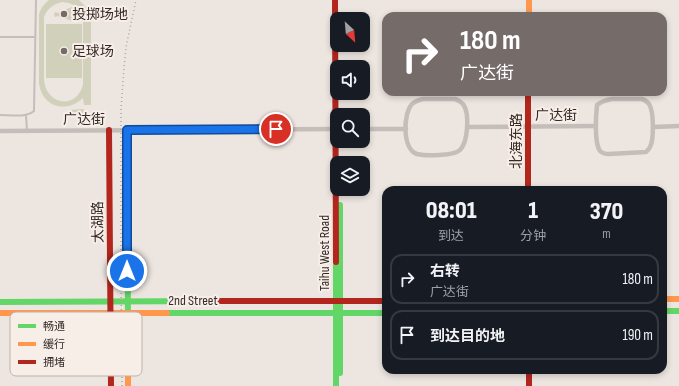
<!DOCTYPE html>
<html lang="zh">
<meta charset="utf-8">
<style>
:root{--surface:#171b24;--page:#20242c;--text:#f1f3f6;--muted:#9ea1a6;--line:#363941}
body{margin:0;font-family:"Sofia Sans Condensed","Noto Sans SC",sans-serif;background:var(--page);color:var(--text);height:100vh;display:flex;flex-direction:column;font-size:15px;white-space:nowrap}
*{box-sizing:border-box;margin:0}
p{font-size:13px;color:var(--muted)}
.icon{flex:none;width:22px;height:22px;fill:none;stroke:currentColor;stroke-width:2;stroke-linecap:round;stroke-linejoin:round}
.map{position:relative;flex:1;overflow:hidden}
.details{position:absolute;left:382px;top:186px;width:285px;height:188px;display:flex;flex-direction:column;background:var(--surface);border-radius:12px;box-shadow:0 2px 6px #0003}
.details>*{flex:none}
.guide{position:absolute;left:382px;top:12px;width:285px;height:84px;border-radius:12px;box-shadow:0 2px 6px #0003;background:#756b68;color:#fff;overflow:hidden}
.needle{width:26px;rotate:154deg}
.buttons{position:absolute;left:330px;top:12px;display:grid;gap:8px}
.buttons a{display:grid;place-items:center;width:40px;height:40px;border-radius:8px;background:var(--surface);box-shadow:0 2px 6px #0003;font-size:20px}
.pin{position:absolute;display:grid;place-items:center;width:34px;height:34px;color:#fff;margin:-17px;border:2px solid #fff;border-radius:50%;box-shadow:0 1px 4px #0007}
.me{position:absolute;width:44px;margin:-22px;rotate:0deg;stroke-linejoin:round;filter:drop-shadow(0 0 3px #0008)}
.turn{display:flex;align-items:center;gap:14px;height:84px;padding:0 12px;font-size:18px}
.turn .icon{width:52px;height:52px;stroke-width:2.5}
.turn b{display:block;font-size:28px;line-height:34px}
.eta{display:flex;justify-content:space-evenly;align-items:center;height:68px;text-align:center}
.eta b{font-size:24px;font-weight:800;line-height:28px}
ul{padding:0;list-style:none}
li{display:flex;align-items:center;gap:12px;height:50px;margin:0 8px 6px;padding:0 4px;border:2px solid var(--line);border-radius:12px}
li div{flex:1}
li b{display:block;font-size:15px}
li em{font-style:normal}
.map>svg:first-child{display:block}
.green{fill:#d0d0bb;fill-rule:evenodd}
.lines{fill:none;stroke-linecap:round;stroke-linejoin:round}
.lane{stroke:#c5bdba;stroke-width:2}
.street{stroke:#c5bdba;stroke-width:4.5}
.fast{stroke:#63d668;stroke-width:6}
.slow{stroke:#ff974d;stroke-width:6}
.jam{stroke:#b3261e;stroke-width:6}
.rail{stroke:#aca6a4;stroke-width:1.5;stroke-dasharray:1 3;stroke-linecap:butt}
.route-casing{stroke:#114b97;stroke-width:10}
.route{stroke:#1a73e8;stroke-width:7}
.poi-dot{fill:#756b68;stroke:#f8eee8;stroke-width:1.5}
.labels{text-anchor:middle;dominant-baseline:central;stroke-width:4;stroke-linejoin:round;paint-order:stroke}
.poi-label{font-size:14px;fill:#352a28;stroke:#f8eee8;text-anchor:start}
.street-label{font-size:14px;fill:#352a28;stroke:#f8eee8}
.key{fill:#f8eee8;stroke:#beb3ae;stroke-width:1}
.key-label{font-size:11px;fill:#352a28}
</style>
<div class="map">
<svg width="679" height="386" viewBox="0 0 679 386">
<rect width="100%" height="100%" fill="#ece5e0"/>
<g class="green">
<path d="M49,0H79L87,8H91V105H84L83,98C66,114 42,107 39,83V15C40,9 44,4 49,0ZM62,2L69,3L76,6L81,12L83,18V85C76,110 46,105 44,80V17C47,9 53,4 62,2Z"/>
<polygon points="72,7 74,14 72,21 58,16 55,17 54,14 55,12 58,13"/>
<rect x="46" y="24" width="36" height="54"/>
<polygon points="84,109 84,116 69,116 69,110"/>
</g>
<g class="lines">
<g class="lane">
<polyline points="0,37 35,37"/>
<path d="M0,115C10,115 26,118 34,111L36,0"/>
<polyline points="26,115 27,131"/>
</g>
<g class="street">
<path d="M423,99H455C458,100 460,101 463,104C470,113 468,142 460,150C454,156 425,156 417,154C402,149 403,114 412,104C415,101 419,100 423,99Z"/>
<path d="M612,99H642C645,100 647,101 649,104C654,111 654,140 650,147C649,149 647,151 646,152L609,154C606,154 602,153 600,151C594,143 596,114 597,105C602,101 606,100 612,99Z"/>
<polyline points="467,127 596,126"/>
<polyline points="653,127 679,126"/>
<polyline points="363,129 406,129"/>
<polyline points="0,131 337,129"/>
</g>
<g class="fast">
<polyline points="127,130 128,326"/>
<polyline points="340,205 340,373"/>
<polyline points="336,262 336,386"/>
<polyline points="0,302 220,301"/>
<polyline points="663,311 679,311"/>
<polyline points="167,313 386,313"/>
</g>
<g class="slow">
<polyline points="529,0 529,16"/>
<polyline points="663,299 679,299"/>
<polyline points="0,313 167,313"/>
<polyline points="128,326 128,386"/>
</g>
<g class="jam">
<polyline points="335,0 336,262"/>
<polyline points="528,92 528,190"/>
<polyline points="109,130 111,386"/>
<polyline points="220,301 386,301"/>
<polyline points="529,370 529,386"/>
</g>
<polyline class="rail" points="122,386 121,276 121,109 124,68 126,47 136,0"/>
</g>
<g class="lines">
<g class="route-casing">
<polyline id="route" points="127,271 127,130 276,129"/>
</g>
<use href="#route" class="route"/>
</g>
<g class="poi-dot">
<circle cx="64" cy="14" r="4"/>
<circle cx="64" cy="51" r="4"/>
</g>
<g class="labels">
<g class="poi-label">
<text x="72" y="14">投掷场地</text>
<text x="72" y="51">足球场</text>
</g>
<g class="street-label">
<text x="556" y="115">广达街</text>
<text x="84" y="119">广达街</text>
<text transform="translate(516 141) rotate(-90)">北海东路</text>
<text transform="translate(98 222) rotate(-91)">太湖路</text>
<text transform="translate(324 253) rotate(-90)">Taihu West Road</text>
<text x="193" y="300">2nd Street</text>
</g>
</g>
<rect x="10" y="312" width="132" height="64" rx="6" class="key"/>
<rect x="18" y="324" width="18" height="4" fill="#63d668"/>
<rect x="18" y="342" width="18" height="4" fill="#ff974d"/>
<rect x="18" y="360" width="18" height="4" fill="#b3261e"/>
<g class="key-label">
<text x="43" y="330">畅通</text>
<text x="43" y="348">缓行</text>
<text x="43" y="366">拥堵</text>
</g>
</svg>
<div class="buttons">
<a><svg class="needle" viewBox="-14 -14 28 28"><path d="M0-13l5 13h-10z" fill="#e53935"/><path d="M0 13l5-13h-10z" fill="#9ea1a6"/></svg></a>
<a><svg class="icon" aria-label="sound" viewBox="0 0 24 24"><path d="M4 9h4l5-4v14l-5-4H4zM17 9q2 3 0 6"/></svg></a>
<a><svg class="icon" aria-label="search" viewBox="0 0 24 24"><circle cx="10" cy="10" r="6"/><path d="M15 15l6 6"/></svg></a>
<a><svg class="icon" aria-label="layers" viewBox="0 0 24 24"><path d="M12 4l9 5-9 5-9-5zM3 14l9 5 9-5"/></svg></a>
</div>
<div class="pin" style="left:276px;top:129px;background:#d93025"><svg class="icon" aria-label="arrive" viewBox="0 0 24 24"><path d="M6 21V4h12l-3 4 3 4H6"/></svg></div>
<svg class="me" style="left:127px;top:271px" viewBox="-20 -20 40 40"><circle r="17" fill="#1a73e8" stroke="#fff" stroke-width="3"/><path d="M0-11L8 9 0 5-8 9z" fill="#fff"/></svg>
<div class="guide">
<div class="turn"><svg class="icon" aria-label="right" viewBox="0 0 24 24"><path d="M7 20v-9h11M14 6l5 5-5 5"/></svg><div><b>180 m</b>广达街</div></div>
</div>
<section class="details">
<div class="eta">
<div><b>08:01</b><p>到达</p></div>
<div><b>1</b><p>分钟</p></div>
<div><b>370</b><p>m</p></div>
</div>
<ul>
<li><svg class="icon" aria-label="right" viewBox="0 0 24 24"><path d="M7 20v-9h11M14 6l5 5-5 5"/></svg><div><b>右转</b><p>广达街</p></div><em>180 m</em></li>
<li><svg class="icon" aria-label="arrive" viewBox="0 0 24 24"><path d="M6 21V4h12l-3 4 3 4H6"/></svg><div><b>到达目的地</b></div><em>190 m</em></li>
</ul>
</section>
</div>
